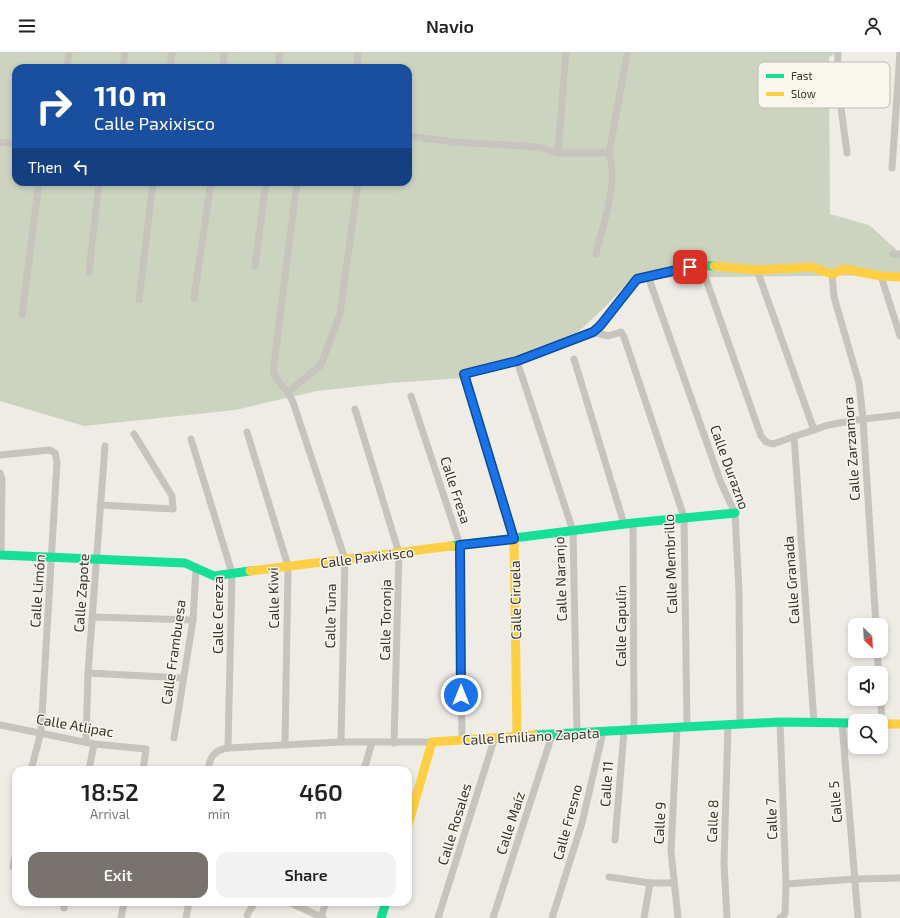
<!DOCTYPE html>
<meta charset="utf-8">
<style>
:root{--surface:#fff;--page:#f2f2f2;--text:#222;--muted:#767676;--accent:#78736c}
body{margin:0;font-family:"Exo 2",sans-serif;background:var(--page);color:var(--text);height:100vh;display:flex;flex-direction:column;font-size:15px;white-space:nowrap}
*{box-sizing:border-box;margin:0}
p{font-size:13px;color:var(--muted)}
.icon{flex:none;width:22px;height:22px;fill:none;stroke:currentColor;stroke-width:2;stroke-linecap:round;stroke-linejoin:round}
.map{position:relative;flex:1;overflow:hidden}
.side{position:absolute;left:12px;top:714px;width:400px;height:140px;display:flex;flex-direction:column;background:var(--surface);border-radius:12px;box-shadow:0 2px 6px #0003}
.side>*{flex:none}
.guide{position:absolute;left:12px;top:12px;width:400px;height:122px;border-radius:12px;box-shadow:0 2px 6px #0003;background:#1a4fa0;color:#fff;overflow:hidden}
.needle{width:26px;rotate:156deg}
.controls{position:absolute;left:848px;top:566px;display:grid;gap:8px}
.controls a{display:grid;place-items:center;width:40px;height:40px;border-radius:8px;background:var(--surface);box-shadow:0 2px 6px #0003;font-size:20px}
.pin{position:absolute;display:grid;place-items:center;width:34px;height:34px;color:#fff;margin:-17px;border-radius:8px;box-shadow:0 2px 6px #0006}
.me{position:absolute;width:44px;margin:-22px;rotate:0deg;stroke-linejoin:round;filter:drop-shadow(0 0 3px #0008)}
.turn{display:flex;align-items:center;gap:14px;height:84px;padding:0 16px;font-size:18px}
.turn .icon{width:52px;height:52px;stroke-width:2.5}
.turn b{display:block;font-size:28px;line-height:34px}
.then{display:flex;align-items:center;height:38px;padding:0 16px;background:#0003;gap:8px;font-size:15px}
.eta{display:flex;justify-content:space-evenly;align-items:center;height:68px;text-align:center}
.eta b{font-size:24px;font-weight:600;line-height:28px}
.action{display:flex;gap:8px;margin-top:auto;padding:8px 16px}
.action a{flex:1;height:46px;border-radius:12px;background:var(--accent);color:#fff;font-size:16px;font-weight:600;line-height:46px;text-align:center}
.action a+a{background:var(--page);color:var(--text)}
header{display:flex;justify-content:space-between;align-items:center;height:52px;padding:0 16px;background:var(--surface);font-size:18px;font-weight:600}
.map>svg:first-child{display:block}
.green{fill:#ccd4c0;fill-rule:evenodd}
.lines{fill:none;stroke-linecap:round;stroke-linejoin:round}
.street{stroke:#c7c4bd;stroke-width:7}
.fast{stroke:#16e098;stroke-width:9}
.slow{stroke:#ffcf43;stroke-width:9}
.route-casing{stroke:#114b97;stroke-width:10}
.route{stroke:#1a73e8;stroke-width:7}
.labels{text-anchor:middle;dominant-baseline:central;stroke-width:3;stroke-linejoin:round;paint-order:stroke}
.street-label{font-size:14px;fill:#38322b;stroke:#f9f6ed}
.key{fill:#f9f6ed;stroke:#bfbbb3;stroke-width:1}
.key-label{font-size:11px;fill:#38322b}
</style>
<header><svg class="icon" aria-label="menu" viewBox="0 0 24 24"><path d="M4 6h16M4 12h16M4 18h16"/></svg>Navio<svg class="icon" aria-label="person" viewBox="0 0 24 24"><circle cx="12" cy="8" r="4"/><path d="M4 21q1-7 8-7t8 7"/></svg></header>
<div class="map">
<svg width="900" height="866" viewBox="0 0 900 866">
<rect width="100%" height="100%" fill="#eeece5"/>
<path class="green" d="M0,0H838L829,5L830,162L869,173L900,201V223L632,226L606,254L575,283L463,326L390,331L317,339L235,358L84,374L0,349ZM16,16H408V130H16Z"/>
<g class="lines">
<g class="street">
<polyline points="838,0 837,25 847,101"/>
<polyline points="67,16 69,0"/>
<polyline points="123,16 125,0"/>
<polyline points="170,16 172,0"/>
<polyline points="223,16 224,0"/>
<polyline points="278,16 280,0"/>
<polyline points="357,16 358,0"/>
<polyline points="408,84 454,90 539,95 558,101 609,101"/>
<polyline points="0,90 16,92"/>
<polyline points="558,101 566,0"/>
<polyline points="892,116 900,0"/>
<path d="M297,130L273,320C279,332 288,339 293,350L345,507L341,690"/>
<path d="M596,202C603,171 619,132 609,101L627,3"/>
<polyline points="893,202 900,202"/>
<polyline points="701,213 761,384 766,390 773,392 828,373 863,367 900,363"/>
<polyline points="255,214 266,130"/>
<polyline points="757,218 814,378"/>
<polyline points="89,220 99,130"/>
<polyline points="832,222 834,245 859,331 863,367 876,573"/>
<polyline points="648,224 721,431 735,461 739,539 740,672"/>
<polyline points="881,224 900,284"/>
<polyline points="194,246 211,130"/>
<polyline points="139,248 153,130"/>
<polyline points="22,263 39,130"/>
<polyline points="593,280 608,284 621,280 624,285 684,465 687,675"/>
<polyline points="574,307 624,472"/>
<polyline points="517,309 573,479 577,681"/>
<polyline points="288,340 321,313 340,262 358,130"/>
<polyline points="411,344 460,493 462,688"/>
<polyline points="355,357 399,501 394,691"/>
<polyline points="247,380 288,514 285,693"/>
<polyline points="794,384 814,671"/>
<polyline points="191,387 232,521 228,696"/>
<polyline points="0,403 50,398 55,401 57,410 41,680 31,718"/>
<polyline points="0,421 2,427 1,503"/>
<polyline points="100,453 173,457 172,444 134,382"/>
<polyline points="633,471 634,678"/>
<polyline points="93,565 193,568"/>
<polyline points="877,599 879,621"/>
<polyline points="88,621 183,626"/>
<polyline points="881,647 882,672"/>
<polyline points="780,670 786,832 785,862 780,866"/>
<polyline points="842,671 858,866"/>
<polyline points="0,673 94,692 146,697 143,718"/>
<polyline points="677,676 671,799 678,866"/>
<polyline points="174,686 193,568 196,517"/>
<polyline points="86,690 88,621 105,394"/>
<polyline points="89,718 94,692"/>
<path d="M208,718C210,705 214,698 228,696L341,690H432"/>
<polyline points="364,718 372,690"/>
<polyline points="615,788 624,679"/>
<polyline points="13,815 16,800"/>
<polyline points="609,825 650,831 674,831"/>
<polyline points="786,832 855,827 900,826"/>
<polyline points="289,850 323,866"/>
<polyline points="64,856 65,850"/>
<polyline points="247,863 255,850"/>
<polyline points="321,865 326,850"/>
<polyline points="121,866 124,850"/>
<polyline points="186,866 189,850"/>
<polyline points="438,866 495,685"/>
<polyline points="493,866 552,683"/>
<polyline points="552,866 582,771 603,680"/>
<polyline points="644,866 650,831"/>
<polyline points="727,866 724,811 728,673"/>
</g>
<g class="fast">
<polyline points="492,414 464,322 517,309 593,280 600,274 637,227 701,213 714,214"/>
<polyline points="451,494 633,471 735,461"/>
<polyline points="0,503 185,511 214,524 250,519"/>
<polyline points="534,683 780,670 855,671"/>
<polyline points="381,866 386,850"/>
</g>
<g class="slow">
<polyline points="714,214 757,218 811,215 832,222 844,217 881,224 900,225"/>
<polyline points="492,414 514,487 517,684"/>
<polyline points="250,519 451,494"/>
<polyline points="881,672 900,672"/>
<polyline points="408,773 432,690 534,683"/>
</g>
</g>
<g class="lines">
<g class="route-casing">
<polyline id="route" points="461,643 460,493 514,487 464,322 517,309 593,280 600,274 637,227 690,215"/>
</g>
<use href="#route" class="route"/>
</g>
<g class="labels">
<g class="street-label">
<text transform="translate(851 397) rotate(-94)">Calle Zarzamora</text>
<text transform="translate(730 415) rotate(70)">Calle Durazno</text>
<text transform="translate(456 438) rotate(72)">Calle Fresa</text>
<text transform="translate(367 505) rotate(-7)">Calle Paxixisco</text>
<text transform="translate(670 512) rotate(-92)">Calle Membrillo</text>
<text transform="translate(560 527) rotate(-92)">Calle Naranjo</text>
<text transform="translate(791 528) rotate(-94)">Calle Granada</text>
<text transform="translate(37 539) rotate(-86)">Calle Limón</text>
<text transform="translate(81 541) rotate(-86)">Calle Zapote</text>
<text transform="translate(273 546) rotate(-91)">Calle Kiwi</text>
<text transform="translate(515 548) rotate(-91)">Calle Ciruela</text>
<text transform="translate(217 563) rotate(-90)">Calle Cereza</text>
<text transform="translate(330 564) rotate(-89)">Calle Tuna</text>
<text transform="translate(385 568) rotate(-89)">Calle Toronja</text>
<text transform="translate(620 574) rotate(-90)">Calle Capulín</text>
<text transform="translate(173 600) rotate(-82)">Calle Frambuesa</text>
<text transform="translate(75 673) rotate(10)">Calle Atlipac</text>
<text transform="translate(531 684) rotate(-3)">Calle Emiliano Zapata</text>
<text transform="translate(606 732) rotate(-86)">Calle 11</text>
<text transform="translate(835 750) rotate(-95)">Calle 5</text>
<text transform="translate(771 767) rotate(-92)">Calle 7</text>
<text transform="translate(712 769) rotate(-88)">Calle 8</text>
<text transform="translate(567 770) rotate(-75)">Calle Fresno</text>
<text transform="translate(510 771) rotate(-72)">Calle Maíz</text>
<text transform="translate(659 771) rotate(-87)">Calle 9</text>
<text transform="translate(454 772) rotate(-73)">Calle Rosales</text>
</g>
</g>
<rect x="758" y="10" width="132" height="46" rx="6" class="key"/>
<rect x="766" y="22" width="18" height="4" fill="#16e098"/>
<rect x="766" y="40" width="18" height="4" fill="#ffcf43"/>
<g class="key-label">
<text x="791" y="28">Fast</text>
<text x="791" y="46">Slow</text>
</g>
</svg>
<div class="controls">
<a><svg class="needle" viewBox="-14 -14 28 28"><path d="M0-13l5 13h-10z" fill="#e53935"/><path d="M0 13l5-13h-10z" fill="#767676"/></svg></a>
<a><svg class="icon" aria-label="sound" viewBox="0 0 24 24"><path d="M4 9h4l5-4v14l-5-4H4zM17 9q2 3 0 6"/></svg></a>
<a><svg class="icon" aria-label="search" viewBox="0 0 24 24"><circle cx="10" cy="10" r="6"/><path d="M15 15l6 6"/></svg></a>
</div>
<div class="pin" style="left:690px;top:215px;background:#d93025"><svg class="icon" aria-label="arrive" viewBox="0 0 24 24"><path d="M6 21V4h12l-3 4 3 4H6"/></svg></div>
<svg class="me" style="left:461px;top:643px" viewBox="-20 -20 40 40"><circle r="17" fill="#1a73e8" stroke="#fff" stroke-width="3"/><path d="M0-11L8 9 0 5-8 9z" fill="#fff"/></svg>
<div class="guide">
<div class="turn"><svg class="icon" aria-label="right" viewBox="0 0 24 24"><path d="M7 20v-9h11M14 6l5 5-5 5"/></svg><div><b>110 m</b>Calle Paxixisco</div></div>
<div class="then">Then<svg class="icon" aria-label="left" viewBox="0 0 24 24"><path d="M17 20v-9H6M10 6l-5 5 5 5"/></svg></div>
</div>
<section class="side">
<div class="eta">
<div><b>18:52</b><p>Arrival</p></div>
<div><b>2</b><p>min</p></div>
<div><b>460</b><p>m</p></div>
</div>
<div class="action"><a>Exit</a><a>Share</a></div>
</section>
</div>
